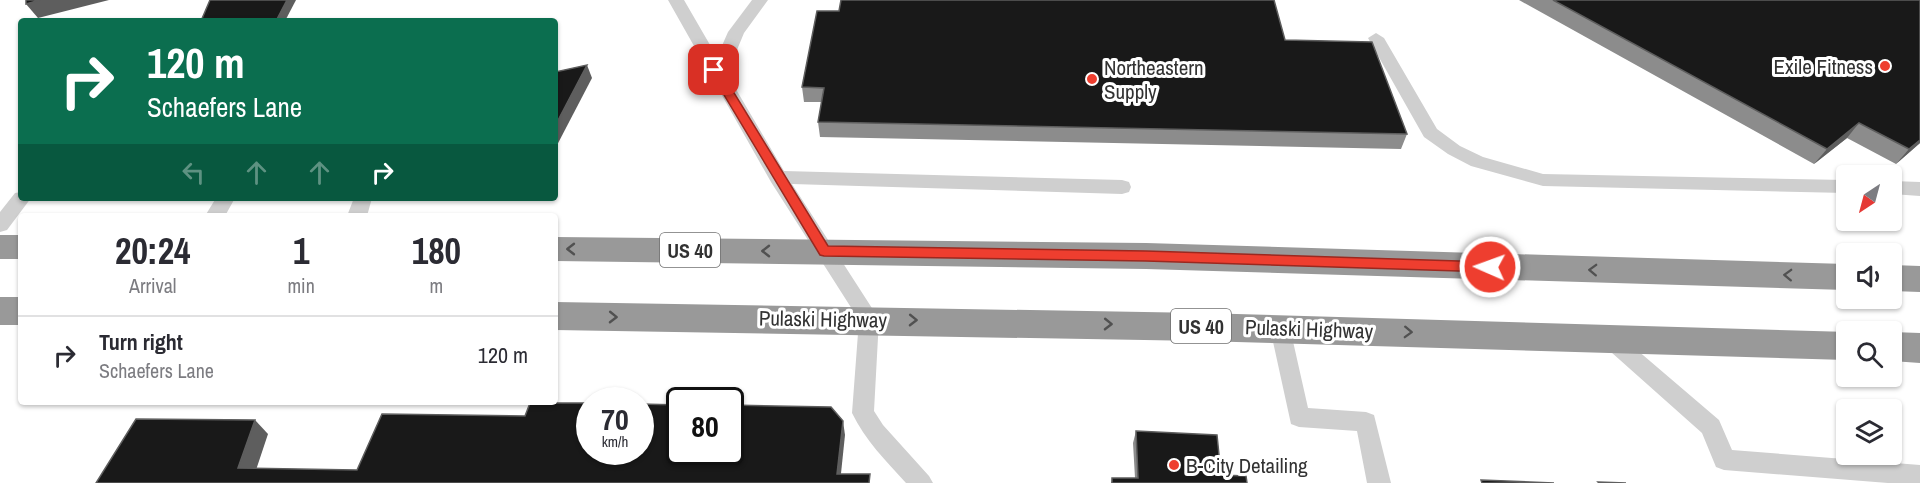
<!DOCTYPE html>
<style>
:root{--surface:#fff;--page:#f2f2f3;--text:#2b2b33;--muted:#7c7c81;--line:#e1e1e2}
body{margin:0;font-family:"Archivo Narrow",sans-serif;background:var(--page);color:var(--text);height:100vh;display:flex;flex-direction:column;font-size:22px;white-space:nowrap}
*{box-sizing:border-box;margin:0}
p{font-size:20px;color:var(--muted)}
.icon{flex:none;width:33px;height:33px;fill:none;stroke:currentColor;stroke-width:2;stroke-linecap:round;stroke-linejoin:round}
.map{position:relative;flex:1;overflow:hidden}
.drawer{position:absolute;left:18px;top:213px;width:540px;height:192px;display:flex;flex-direction:column;background:var(--surface);border-radius:6px;box-shadow:0 2px 4px #0004}
.drawer>*{flex:none}
.top-card{position:absolute;left:18px;top:18px;width:540px;height:183px;border-radius:6px;box-shadow:0 2px 4px #0004;background:#0b6e4f;color:#fff;overflow:hidden}
.needle{width:39px;rotate:216deg}
.controls{position:absolute;left:1836px;top:165px;display:grid;gap:12px}
.controls a{display:grid;place-items:center;width:66px;height:66px;border-radius:6px;background:var(--surface);box-shadow:0 2px 4px #0004;font-size:30px}
.speed{position:absolute;left:576px;top:387px;display:flex;gap:12px;font-size:30px;font-weight:700;text-align:center}
.speed>*{display:grid;place-content:center;width:78px;height:78px;border-radius:50%;background:var(--surface);box-shadow:0 2px 4px #0004;line-height:1}
.speed small{font-size:15px;font-weight:400}
.speed .limit{border:3px solid #111;border-radius:9px;background:#fff;color:#111}
.pin{position:absolute;display:grid;place-items:center;width:51px;height:51px;color:#fff;margin:-26px;border-radius:12px;box-shadow:0 3px 9px #0006}
.me{position:absolute;width:66px;margin:-33px;rotate:272deg;stroke-linejoin:round;filter:drop-shadow(0 0 4px #0008)}
.turn{display:flex;align-items:center;gap:21px;height:126px;padding:0 30px;font-size:27px}
.turn .icon{width:78px;height:78px;stroke-width:2.5}
.turn b{display:block;font-size:42px;line-height:51px}
.lanes{display:flex;align-items:center;height:57px;padding:0 30px;background:#0003;justify-content:center;gap:30px;direction:ltr}
.lanes .off{opacity:.35}
.eta{display:flex;justify-content:space-evenly;align-items:center;height:102px;text-align:center}
.eta b{font-size:36px;font-weight:700;line-height:42px}
ul{padding:0;list-style:none}
li{display:flex;align-items:center;gap:18px;height:78px;padding:0 30px;border-top:2px solid var(--line)}
li div{flex:1}
li b{display:block;font-size:22px}
li em{font-style:normal}
.map>svg:first-child{display:block}
.lines{fill:none;stroke-linecap:round;stroke-linejoin:round}
.lane{fill:#cfcfcf;fill-rule:evenodd}
.highway{fill:#999;fill-rule:evenodd}
.wall{fill:#8c8c8c}
.shaded-wall{fill:#5e5e5e}
.building{fill:#191919;stroke:#5e5e5e;stroke-width:1.5}
.oneway{stroke:#515151}
.route{fill:#ee3e2f;stroke:#9b281f;stroke-width:1.5}
.poi-dot{fill:#ee3e2f;stroke:#fff;stroke-width:2}
.labels{text-anchor:middle;dominant-baseline:central;stroke-width:6;stroke-linejoin:round;paint-order:stroke}
.shield{fill:#fff;stroke:#707070;stroke-width:1.5}
.shield-label{font-size:20px;font-weight:bold;fill:#323232}
.poi-label{font-size:21px;fill:#323232;stroke:#fff;text-anchor:start}
.street-label{font-size:21px;fill:#323232;stroke:#fff}
</style>
<div class="map">
<svg width="1920" height="483" viewBox="0 0 1920 483">
<rect width="100%" height="100%" fill="#fff"/>
<g class="lines">
<g class="lane">
<path d="M668,0H684L717,57L728,32L752,0H768L744,33L727,74L784,171L1122,180L1129,182L1131,187L1129,192L1122,194L792,184L879,319L874,411L883,425L929,476L933,483H906C886,461 865,440 852,413L859,320L771,182Z"/>
<polygon points="1376,33 1384,38 1437,129 1460,146 1483,157 1543,174 1846,180 1846,193 1543,186 1471,166 1448,154 1424,137 1368,38"/>
<polygon points="1892,181 1920,182 1920,196 1892,194"/>
<polygon points="21,192 21,198 31,198 7,230 0,232 0,212 15,193"/>
<polygon points="216,198 235,198 225,216 205,216"/>
<polygon points="354,198 372,198 367,216 347,216"/>
<polygon points="1280,320 1287,322 1290,328 1308,408 1366,412 1374,415 1391,483 1367,483 1357,431 1299,427 1291,424 1270,328 1273,322"/>
<polygon points="1609,330 1616,332 1719,420 1732,450 1920,465 1920,483 1888,483 1724,470 1716,467 1702,433 1602,344 1598,338 1602,332"/>
</g>
<g class="highway">
<rect x="0" y="235" width="21" height="24"/>
<polygon points="555,237 1146,243 1846,264 1846,290 1146,269 555,261"/>
<polygon points="1892,265 1920,266 1920,292 1892,291"/>
<rect x="0" y="297" width="21" height="28"/>
<polygon points="555,302 1201,313 1849,332 1846,332 1846,360 1201,341 555,330"/>
<polygon points="1892,332 1920,333 1920,363 1892,361"/>
</g>
</g>
<g class="wall">
<polygon points="1519,0 1920,0 1920,143 1896,164 1847,138 1814,164"/>
<polygon points="1285,40 1407,134 1401,149 820,137 818,122 822,102 804,102 802,87"/>
<polygon points="1136,431 1221,475 1247,483 1111,483 1112,478 1135,478 1133,443"/>
</g>
<g class="shaded-wall">
<polygon points="40,0 109,0 38,18 26,4"/>
<polygon points="287,0 296,0 285,21 276,21"/>
<polygon points="587,65 592,78 555,149 555,126"/>
<polygon points="1859,123 1847,138 1814,164 1827,149"/>
<polygon points="1920,140 1920,143 1896,164 1909,149"/>
<polygon points="255,420 268,434 252,482 238,468"/>
<polygon points="843,421 845,435 840,483 837,474"/>
</g>
<g class="building">
<polygon points="26,0 40,0 26,4"/>
<polygon points="210,0 287,0 276,21 201,21"/>
<polygon points="841,0 1274,0 1285,40 1372,42 1407,134 818,122 824,88 802,87 817,11 839,11"/>
<polygon points="1553,0 1920,0 1920,140 1909,149 1859,123 1827,149"/>
<polygon points="587,65 555,126 555,72"/>
<polygon points="530,403 590,403 590,452 640,452 640,404 680,405 680,452 730,452 730,405 831,407 843,421 837,474 870,474 869,483 96,483 136,419 255,420 238,468 357,470 382,414 525,416"/>
<polygon points="1136,431 1217,435 1221,475 1246,476 1247,483 1112,483 1112,478 1138,478"/>
<polygon points="1481,480 1554,483 1482,483"/>
<polygon points="1598,482 1626,483 1599,483"/>
</g>
<defs><path id="oneway-chevron" d="M-2-3.5L2.5 0L-2 3.5" fill="none" stroke-width="1.6" stroke-linecap="round" stroke-linejoin="round" transform="scale(1.5)"/></defs>
<g class="oneway">
<use href="#oneway-chevron" transform="translate(571 249) rotate(-180)"/>
<use href="#oneway-chevron" transform="translate(766 251) rotate(-180)"/>
<use href="#oneway-chevron" transform="translate(1593 270) rotate(-178)"/>
<use href="#oneway-chevron" transform="translate(1788 275) rotate(-178)"/>
<use href="#oneway-chevron" transform="translate(613 317) rotate(1)"/>
<use href="#oneway-chevron" transform="translate(913 320) rotate(1)"/>
<use href="#oneway-chevron" transform="translate(1108 324) rotate(1)"/>
<use href="#oneway-chevron" transform="translate(1408 332) rotate(2)"/>
</g>
<polygon class="route" points="714,66 720,70 828,246 1146,251 1490,262 1497,267 1490,272 1146,261 824,256 820,255 709,70"/>
<g class="poi-dot">
<circle cx="1885" cy="66" r="6"/>
<circle cx="1092" cy="79" r="6"/>
<circle cx="1174" cy="465" r="6"/>
</g>
<g class="labels">
<g class="shield">
<rect x="660" y="233" width="60" height="34" rx="4.5"/>
<rect x="1171" y="309" width="60" height="34" rx="4.5"/>
</g>
<g class="shield-label">
<text x="690" y="250">US 40</text>
<text x="1201" y="326">US 40</text>
</g>
<g class="poi-label">
<text x="1873" y="66" text-anchor="end">Exile Fitness</text>
<text x="1104" y="67">Northeastern<tspan x="1104" dy="24">Supply</tspan></text>
<text x="1186" y="465">B-City Detailing</text>
</g>
<g class="street-label">
<text transform="translate(823 319) rotate(1)">Pulaski Highway</text>
<text transform="translate(1309 329) rotate(2)">Pulaski Highway</text>
</g>
</g>
</svg>
<div class="controls">
<a><svg class="needle" viewBox="-14 -14 28 28"><path d="M0-13l5 13h-10z" fill="#e53935"/><path d="M0 13l5-13h-10z" fill="#7c7c81"/></svg></a>
<a><svg class="icon" aria-label="sound" viewBox="0 0 24 24"><path d="M4 9h4l5-4v14l-5-4H4zM17 9q2 3 0 6"/></svg></a>
<a><svg class="icon" aria-label="search" viewBox="0 0 24 24"><circle cx="10" cy="10" r="6"/><path d="M15 15l6 6"/></svg></a>
<a><svg class="icon" aria-label="layers" viewBox="0 0 24 24"><path d="M12 4l9 5-9 5-9-5zM3 14l9 5 9-5"/></svg></a>
</div>
<div class="speed"><div>70<small>km/h</small></div><div class="limit">80</div></div>
<div class="pin" style="left:714px;top:70px;background:#d93025"><svg class="icon" aria-label="arrive" viewBox="0 0 24 24"><path d="M6 21V4h12l-3 4 3 4H6"/></svg></div>
<svg class="me" style="left:1490px;top:267px" viewBox="-20 -20 40 40"><circle r="17" fill="#ee3e2f" stroke="#fff" stroke-width="3"/><path d="M0-11L8 9 0 5-8 9z" fill="#fff"/></svg>
<div class="top-card">
<div class="turn"><svg class="icon" aria-label="right" viewBox="0 0 24 24"><path d="M7 20v-9h11M14 6l5 5-5 5"/></svg><div><b>120 m</b>Schaefers Lane</div></div>
<div class="lanes"><svg class="icon off" aria-label="left" viewBox="0 0 24 24"><path d="M17 20v-9H6M10 6l-5 5 5 5"/></svg><svg class="icon off" aria-label="ahead" viewBox="0 0 24 24"><path d="M12 20V5M6 11l6-6 6 6"/></svg><svg class="icon off" aria-label="ahead" viewBox="0 0 24 24"><path d="M12 20V5M6 11l6-6 6 6"/></svg><svg class="icon" aria-label="right" viewBox="0 0 24 24"><path d="M7 20v-9h11M14 6l5 5-5 5"/></svg></div>
</div>
<section class="drawer">
<div class="eta">
<div><b>20:24</b><p>Arrival</p></div>
<div><b>1</b><p>min</p></div>
<div><b>180</b><p>m</p></div>
</div>
<ul>
<li><svg class="icon" aria-label="right" viewBox="0 0 24 24"><path d="M7 20v-9h11M14 6l5 5-5 5"/></svg><div><b>Turn right</b><p>Schaefers Lane</p></div><em>120 m</em></li>
</ul>
</section>
</div>
